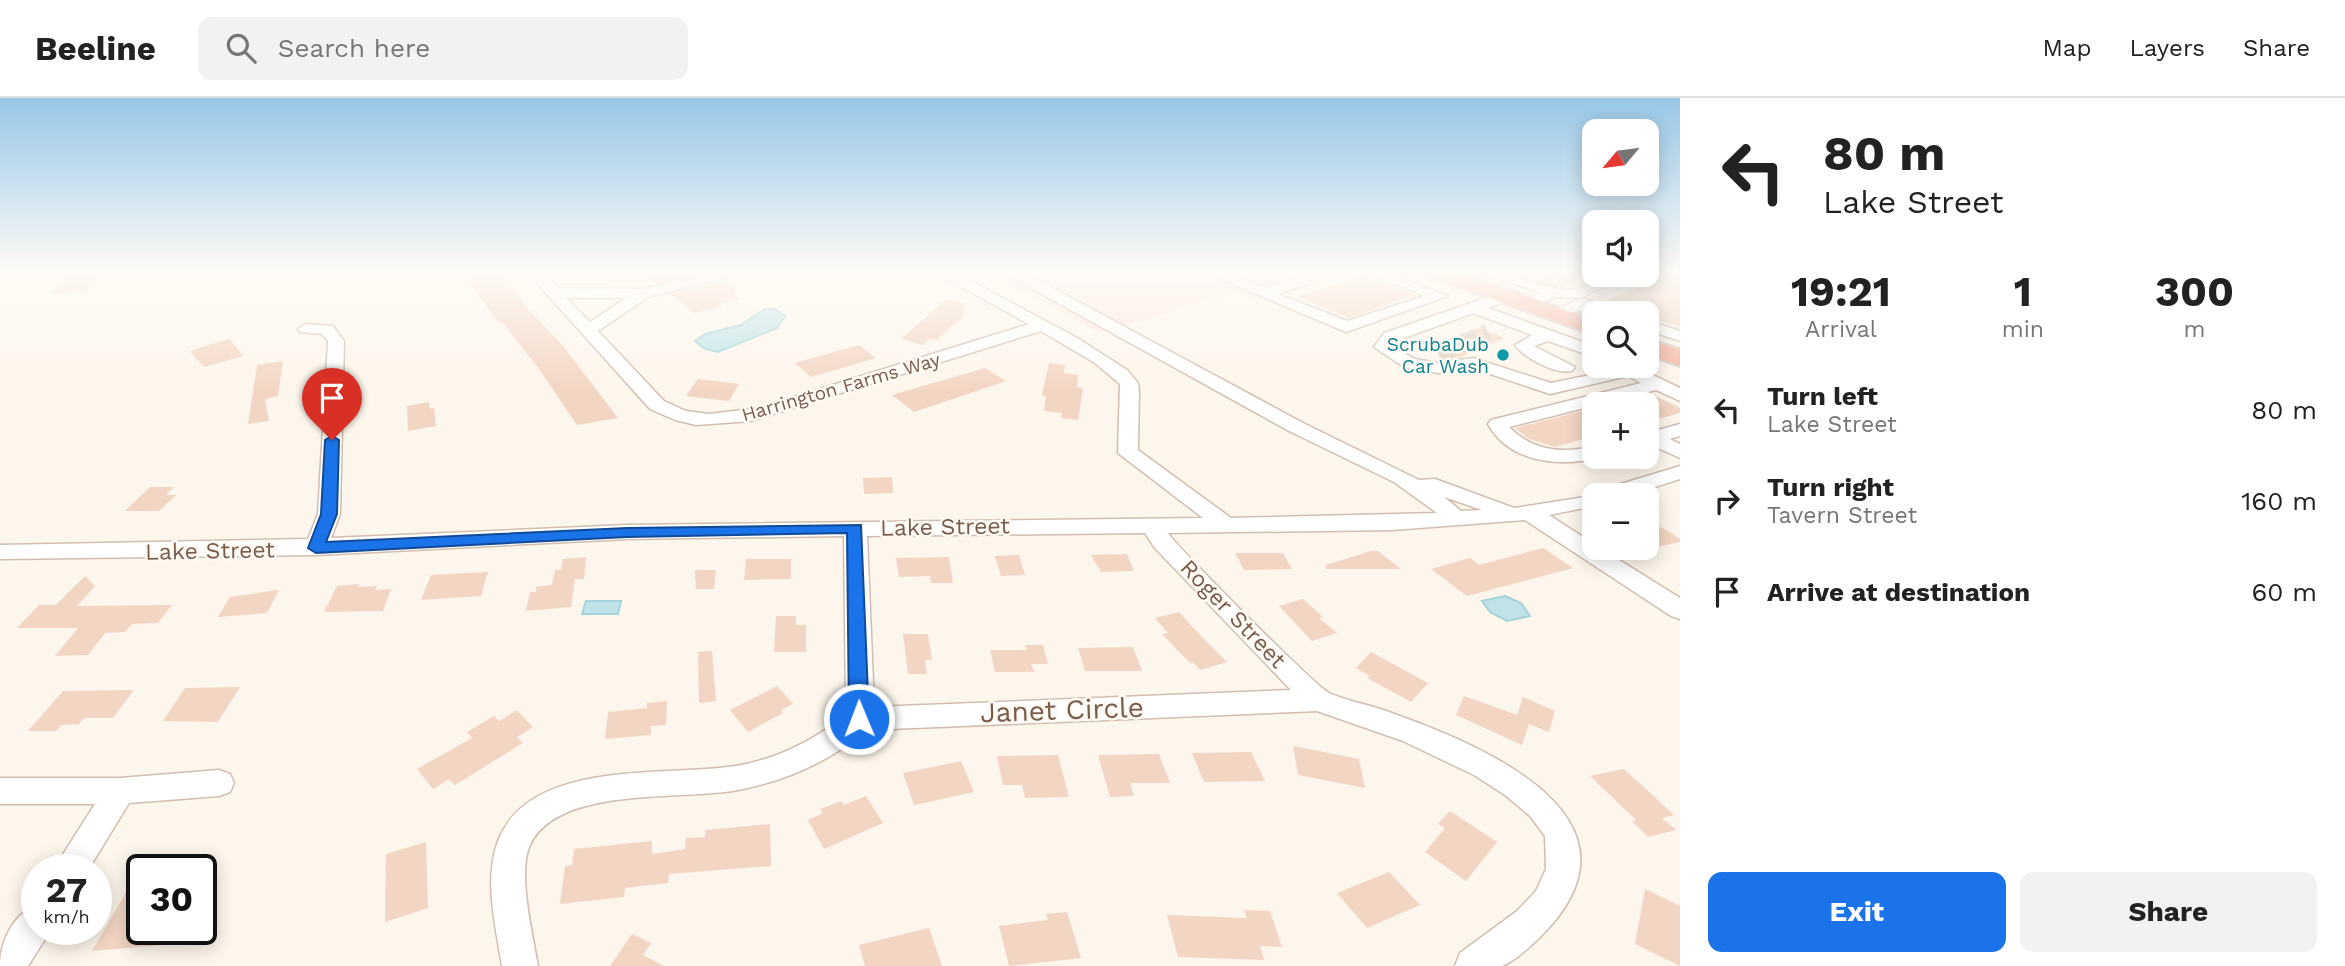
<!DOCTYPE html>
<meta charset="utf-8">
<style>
:root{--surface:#fff;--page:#f2f2f2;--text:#222;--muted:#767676;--line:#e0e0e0;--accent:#1a73e8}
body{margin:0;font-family:"Work Sans",sans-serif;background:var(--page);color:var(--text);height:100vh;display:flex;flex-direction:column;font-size:26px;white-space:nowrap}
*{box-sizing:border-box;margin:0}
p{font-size:23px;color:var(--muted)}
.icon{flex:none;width:38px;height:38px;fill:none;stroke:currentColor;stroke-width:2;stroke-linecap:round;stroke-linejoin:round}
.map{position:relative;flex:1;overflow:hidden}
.sheet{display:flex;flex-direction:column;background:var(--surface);width:665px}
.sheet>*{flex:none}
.guide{background:#fff;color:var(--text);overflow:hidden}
.needle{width:46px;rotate:241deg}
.fabs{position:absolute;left:1582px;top:21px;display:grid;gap:14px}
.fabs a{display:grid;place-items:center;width:77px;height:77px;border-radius:14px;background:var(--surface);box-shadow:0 4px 18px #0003;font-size:35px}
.speed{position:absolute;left:21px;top:756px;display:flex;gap:14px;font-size:35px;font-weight:700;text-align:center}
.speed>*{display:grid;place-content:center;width:91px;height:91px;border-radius:50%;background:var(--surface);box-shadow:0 4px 18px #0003;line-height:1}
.speed small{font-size:18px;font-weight:400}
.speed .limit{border:4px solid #111;border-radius:10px;background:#fff;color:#111}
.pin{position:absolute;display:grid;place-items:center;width:60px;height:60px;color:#fff;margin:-72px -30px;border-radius:50% 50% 50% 0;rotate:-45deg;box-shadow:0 0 7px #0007}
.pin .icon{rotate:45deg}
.me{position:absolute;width:77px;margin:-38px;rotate:359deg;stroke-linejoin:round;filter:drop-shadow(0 0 5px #0008)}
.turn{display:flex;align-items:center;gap:24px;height:147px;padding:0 28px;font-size:32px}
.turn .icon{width:91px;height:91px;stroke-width:2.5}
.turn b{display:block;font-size:49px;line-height:60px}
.eta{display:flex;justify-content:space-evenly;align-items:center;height:119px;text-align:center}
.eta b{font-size:42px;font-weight:700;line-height:49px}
.button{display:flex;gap:14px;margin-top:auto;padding:14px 28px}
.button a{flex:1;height:80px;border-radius:14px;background:var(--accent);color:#fff;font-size:28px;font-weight:700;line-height:80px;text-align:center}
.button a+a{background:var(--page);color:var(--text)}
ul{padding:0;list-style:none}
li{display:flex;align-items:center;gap:21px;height:91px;padding:0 28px}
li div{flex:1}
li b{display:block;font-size:26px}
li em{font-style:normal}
header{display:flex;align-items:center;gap:42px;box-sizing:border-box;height:98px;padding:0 35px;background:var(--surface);border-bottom:2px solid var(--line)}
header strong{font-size:33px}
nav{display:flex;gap:38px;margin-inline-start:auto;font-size:24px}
.search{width:490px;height:63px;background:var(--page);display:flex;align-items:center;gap:18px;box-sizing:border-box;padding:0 24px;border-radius:14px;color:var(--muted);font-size:26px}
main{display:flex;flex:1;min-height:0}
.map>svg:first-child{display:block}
.commercial{fill:#fde8e0}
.water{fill:#bfe3e8;stroke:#a5d3da;stroke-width:2}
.building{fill:#f3d5c3}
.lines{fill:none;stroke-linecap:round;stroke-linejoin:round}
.minor-tunnel{stroke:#dcd0c4;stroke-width:17;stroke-dasharray:17 8;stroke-linecap:butt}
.minor-casing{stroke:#d1beb0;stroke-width:3}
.highway-casing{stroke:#dad1cd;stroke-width:4}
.minor{fill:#fff;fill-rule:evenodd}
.highway{fill:#f7b7a3;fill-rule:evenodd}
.route{fill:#1a73e8;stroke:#114b97;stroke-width:2}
.culture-dot{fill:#0f9aa8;stroke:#fffaf3;stroke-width:2.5}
.labels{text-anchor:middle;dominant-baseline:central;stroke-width:5;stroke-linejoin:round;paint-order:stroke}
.far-culture-label{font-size:19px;fill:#0d838f;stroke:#fffaf3;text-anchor:end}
.far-street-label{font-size:19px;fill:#7a5c4d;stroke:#fffaf3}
.street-label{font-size:23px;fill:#7a5c4d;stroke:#fffaf3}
.near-street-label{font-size:28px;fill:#7a5c4d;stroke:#fffaf3}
</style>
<header>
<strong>Beeline</strong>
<div class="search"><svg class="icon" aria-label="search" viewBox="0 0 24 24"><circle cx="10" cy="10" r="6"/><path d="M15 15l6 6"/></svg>Search here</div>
<nav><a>Map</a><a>Layers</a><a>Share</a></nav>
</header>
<main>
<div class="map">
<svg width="1680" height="868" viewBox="0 0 1680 868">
<rect width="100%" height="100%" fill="#fdf6ec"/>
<polygon class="commercial" points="984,173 1335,173 1259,202 1236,193 1100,235"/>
<g class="water">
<polygon points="765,211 775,211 785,218 777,230 718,254 705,251 695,243 705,236 741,227"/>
<polygon points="1505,498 1521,505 1530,518 1507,523 1490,514 1482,503"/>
<polygon points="586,503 621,503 618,516 582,516"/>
</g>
<g class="building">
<polygon points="71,173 108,173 86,193 51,196"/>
<polygon points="461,173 498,173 530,213 563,248 618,320 577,327 539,271 504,226 497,223"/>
<polygon points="639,173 712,173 713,174 656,186"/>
<polygon points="1677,173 1680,173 1680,229 1647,218 1647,215 1604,204"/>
<polygon points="1361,177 1415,197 1349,220 1298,199"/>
<polygon points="725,183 738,193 732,195 740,201 719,206 722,209 694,215 670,196"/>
<polygon points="946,201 967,206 960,212 965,213 962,216 965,217 936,242 930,240 923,247 901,241"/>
<polygon points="1478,230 1504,240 1460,259 1450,261 1428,252"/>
<polygon points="229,241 243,258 204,269 190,253"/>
<polygon points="859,247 876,260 811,279 795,265"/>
<polygon points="283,263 278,298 265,301 269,323 248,326 257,267"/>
<polygon points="1049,265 1065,267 1064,275 1078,277 1077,289 1083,290 1078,322 1061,320 1062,315 1044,313 1046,298 1042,297"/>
<polygon points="985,270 1006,283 914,314 892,297"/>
<polygon points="698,281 739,286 729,303 686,298"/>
<polygon points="1651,296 1680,310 1680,315 1647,324 1647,297"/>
<polygon points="429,304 430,311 434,310 436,328 408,333 407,308"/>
<polygon points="1594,310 1594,338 1555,349 1529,341 1515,330"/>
<polygon points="892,379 893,395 864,396 863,380"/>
<polygon points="150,389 174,389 166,397 176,397 159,413 125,413"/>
<polygon points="1661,429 1680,441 1680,444 1647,451 1647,433"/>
<polygon points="1543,450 1573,470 1467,498 1431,471 1470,460 1479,467"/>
<polygon points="1371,453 1378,453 1401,471 1326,471 1326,467"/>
<polygon points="1235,455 1283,455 1292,471 1244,472"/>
<polygon points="1127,456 1134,473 1101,474 1091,457"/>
<polygon points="1019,457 1025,477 1001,478 995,458"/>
<polygon points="586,459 584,481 575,481 571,509 526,513 530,494 536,494 536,489 552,487 555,472 561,472 563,461"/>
<polygon points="949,459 953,485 931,485 930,478 899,479 896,460"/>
<polygon points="746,461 791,461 791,481 744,482"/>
<polygon points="695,472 716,472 714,491 696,491"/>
<polygon points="488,474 481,498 421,502 431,477"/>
<polygon points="85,478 95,488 77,508 172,507 158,525 132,526 125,534 105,535 88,557 55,558 78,530 17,530 39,507 56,507"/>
<polygon points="360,486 358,489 377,488 375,492 391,491 383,513 324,514 337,488"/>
<polygon points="279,492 267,515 218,519 230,499"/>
<polygon points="1303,501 1323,519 1319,520 1337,535 1312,543 1279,508"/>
<polygon points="1179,514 1201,538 1227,564 1200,572 1193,564 1190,565 1162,536 1168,535 1155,520"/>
<polygon points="776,518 796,518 796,527 806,527 806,554 774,554"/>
<polygon points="903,536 928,536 932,562 925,562 927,576 908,576"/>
<polygon points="1025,547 1043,547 1048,566 1031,566 1034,574 995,574 990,552 1027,552"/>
<polygon points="1133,549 1142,573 1085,573 1078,550"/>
<polygon points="712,553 716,603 699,605 698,554"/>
<polygon points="1371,554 1428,585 1411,604 1367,580 1370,578 1356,570"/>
<polygon points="777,588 793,606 781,612 783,615 748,634 730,612"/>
<polygon points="240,589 218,624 163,623 185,590"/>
<polygon points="134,592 113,620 84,620 79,626 61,627 56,633 28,633 63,593"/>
<polygon points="1464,598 1517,617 1523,599 1555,613 1549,634 1529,626 1522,647 1456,617"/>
<polygon points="667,603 666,627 651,628 651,637 605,641 608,614 647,610 647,605"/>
<polygon points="517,612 533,629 517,639 523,645 455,687 449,681 433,691 417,671 472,640 467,634 494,618 499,623"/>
<polygon points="1293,648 1359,661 1365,690 1298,677"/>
<polygon points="1251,654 1265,683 1204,684 1192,655"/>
<polygon points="1159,656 1170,685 1130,685 1134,698 1110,699 1098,657"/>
<polygon points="1058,657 1069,699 1025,700 1022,687 1003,687 997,658"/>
<polygon points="961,663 974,694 914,707 903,675"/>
<polygon points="1624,671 1674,717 1662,720 1676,732 1648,739 1632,723 1636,722 1590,678"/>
<polygon points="866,698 883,725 824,751 808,722 823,715 820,711 841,703 844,707"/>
<polygon points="1450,713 1497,744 1466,783 1425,754 1445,730 1438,726"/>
<polygon points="770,726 771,768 669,776 668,785 625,790 624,799 560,806 565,768 572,767 574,751 652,743 652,756 685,751 686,740 705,739 705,732"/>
<polygon points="426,744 428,810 385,824 386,756"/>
<polygon points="142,767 142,831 198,831 198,844 92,853"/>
<polygon points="1389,774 1420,807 1367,830 1337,795"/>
<polygon points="1645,791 1680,808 1680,868 1635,846"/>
<polygon points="1244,812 1270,813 1282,849 1260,848 1264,862 1178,859 1167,817 1247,820"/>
<polygon points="1067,814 1081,860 1009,868 999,828 1048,822 1046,816"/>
<polygon points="929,830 942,868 865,868 859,847"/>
<polygon points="632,836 651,845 643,857 664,868 610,868"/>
</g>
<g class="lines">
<g class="minor-tunnel">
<polyline points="1554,194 1545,188 1580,173"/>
<polyline points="1438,256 1488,234"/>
</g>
<g class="minor-casing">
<g id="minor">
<path d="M526,173H541L558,190L643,191L724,174V180L648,199L598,233L664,303L686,313L709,316L758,310L1029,226L931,173L958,176L1079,241L1127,272L1138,285L1139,293L1138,352L1231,420L1437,415L1394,384L1289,333L1000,173H1018L1049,188L1303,325L1419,382L1435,381L1514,410L1598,397L1601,392L1680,368V381L1630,397H1594V408L1549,417L1594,446V450H1600L1680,500V521L1671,518L1525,422L1392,432L1168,435C1176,448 1317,590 1329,595C1347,603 1370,607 1389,614C1467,642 1642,709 1558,819C1547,833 1519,862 1502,868C1490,868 1468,868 1455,868L1460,855L1517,813L1536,793L1546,771L1545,738L1530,718L1505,697L1474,677L1403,643L1317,613L867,632C830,663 786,683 738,692C682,703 558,687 530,747C517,774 533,838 538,868H502C496,831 484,783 497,746C526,660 665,679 736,668C777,661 813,643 846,617L844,438L627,441L316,457L0,461V447L308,441L318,416L328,243L322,236L300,234L298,231L306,226L333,228L344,243L340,416L331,440L627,427L1203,420L1118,355L1120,286L1095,265L1041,233L751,323L696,327L675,322L650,311ZM566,200H626L590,224ZM1444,399L1482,412L1461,413ZM1145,435L1154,449L1291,592L874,609L867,438Z"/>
<polygon points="1202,173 1221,173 1264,190 1318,173 1339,173 1337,176 1278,196 1347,223 1425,198 1363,173 1383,173 1448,198 1346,234"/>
<polygon points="1461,173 1478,173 1466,180 1461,179"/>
<path d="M1481,173C1514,173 1543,193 1571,192C1590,191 1603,176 1628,177L1580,200L1556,199L1539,205L1531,200L1540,194L1483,176Z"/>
<path d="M1506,193L1511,195V201L1488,210L1594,248V259L1548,243L1534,248L1575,269L1572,273C1556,277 1524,260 1515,247L1532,237L1473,215L1396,243L1392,248L1415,261L1438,265L1473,260L1551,285L1634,268L1680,290V303L1656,292L1509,329C1533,353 1563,356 1594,348V359H1600C1562,370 1509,365 1488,326L1491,322L1641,285L1628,278L1550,296L1472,270L1438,275L1404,269L1374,249L1384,235Z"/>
<path d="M1582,200L1619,212L1621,215C1602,216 1586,210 1568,215L1560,210Z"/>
<polygon points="1647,222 1680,233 1680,243 1647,232"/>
<polygon points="1680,326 1680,338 1670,341 1680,346 1680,360 1647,345 1647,335"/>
<polygon points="219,672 230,676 234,685 230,694 219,698 129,705 88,772 53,772 95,706 0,706 0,680 120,680"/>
<path d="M37,807V831H51L49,835L28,868H0C0,844 13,816 37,807Z"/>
</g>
</g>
<g class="highway-casing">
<g id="highway">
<polygon points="1425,173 1456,173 1594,222 1594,237 1428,178"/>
<polygon points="1647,241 1680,251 1680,268 1647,256"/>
</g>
</g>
<use href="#minor" class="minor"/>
<use href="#highway" class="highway"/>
</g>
<linearGradient id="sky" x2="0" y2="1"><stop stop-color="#97c7e8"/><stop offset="0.59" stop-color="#fefbf6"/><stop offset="1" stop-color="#fefbf6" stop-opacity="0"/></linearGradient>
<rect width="1680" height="294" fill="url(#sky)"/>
<polygon class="route" points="332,338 339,342 337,416 326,444 627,430 861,427 869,621 866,627 852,627 849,621 847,435 627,439 316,455 308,450 321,416 325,342"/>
<circle class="culture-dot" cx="1503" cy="257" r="7"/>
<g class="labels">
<g class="far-culture-label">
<text x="1489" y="246">ScrubaDub<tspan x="1489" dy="22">Car Wash</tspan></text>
</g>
<g class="far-street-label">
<text transform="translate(841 289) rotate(-16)">Harrington Farms Way</text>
</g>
<g class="street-label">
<text transform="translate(945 429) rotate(-1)">Lake Street</text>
<text transform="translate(210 453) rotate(-1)">Lake Street</text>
<text transform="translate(1233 516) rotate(46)">Roger Street</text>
</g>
<g class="near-street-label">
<text transform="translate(1062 612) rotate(-2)">Janet Circle</text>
</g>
</g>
</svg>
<div class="fabs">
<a><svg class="needle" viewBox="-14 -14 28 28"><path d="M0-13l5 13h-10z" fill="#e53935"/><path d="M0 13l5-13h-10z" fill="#767676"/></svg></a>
<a><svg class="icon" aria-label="sound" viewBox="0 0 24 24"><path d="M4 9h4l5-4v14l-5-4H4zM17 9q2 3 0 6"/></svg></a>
<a><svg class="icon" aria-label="search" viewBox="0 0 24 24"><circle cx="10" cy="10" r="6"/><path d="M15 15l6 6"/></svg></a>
<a>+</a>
<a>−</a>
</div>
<div class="speed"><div>27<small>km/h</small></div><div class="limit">30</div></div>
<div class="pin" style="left:332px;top:342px;background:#d93025"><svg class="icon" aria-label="arrive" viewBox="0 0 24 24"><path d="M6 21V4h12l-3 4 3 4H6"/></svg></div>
<svg class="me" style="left:859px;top:621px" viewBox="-20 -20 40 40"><circle r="17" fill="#1a73e8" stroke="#fff" stroke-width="3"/><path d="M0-11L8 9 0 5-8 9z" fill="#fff"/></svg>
</div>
<section class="sheet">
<div class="guide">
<div class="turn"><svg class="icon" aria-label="left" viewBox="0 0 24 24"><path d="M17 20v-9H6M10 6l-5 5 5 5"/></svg><div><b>80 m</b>Lake Street</div></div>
</div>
<div class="eta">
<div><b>19:21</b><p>Arrival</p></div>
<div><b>1</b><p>min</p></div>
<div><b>300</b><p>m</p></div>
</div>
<ul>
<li><svg class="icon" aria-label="left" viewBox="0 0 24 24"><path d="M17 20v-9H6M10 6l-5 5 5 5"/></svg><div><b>Turn left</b><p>Lake Street</p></div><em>80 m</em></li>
<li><svg class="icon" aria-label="right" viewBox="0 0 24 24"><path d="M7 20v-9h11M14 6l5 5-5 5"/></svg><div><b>Turn right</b><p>Tavern Street</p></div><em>160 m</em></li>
<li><svg class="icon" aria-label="arrive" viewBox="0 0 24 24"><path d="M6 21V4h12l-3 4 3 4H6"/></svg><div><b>Arrive at destination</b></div><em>60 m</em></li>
</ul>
<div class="button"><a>Exit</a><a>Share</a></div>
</section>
</main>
